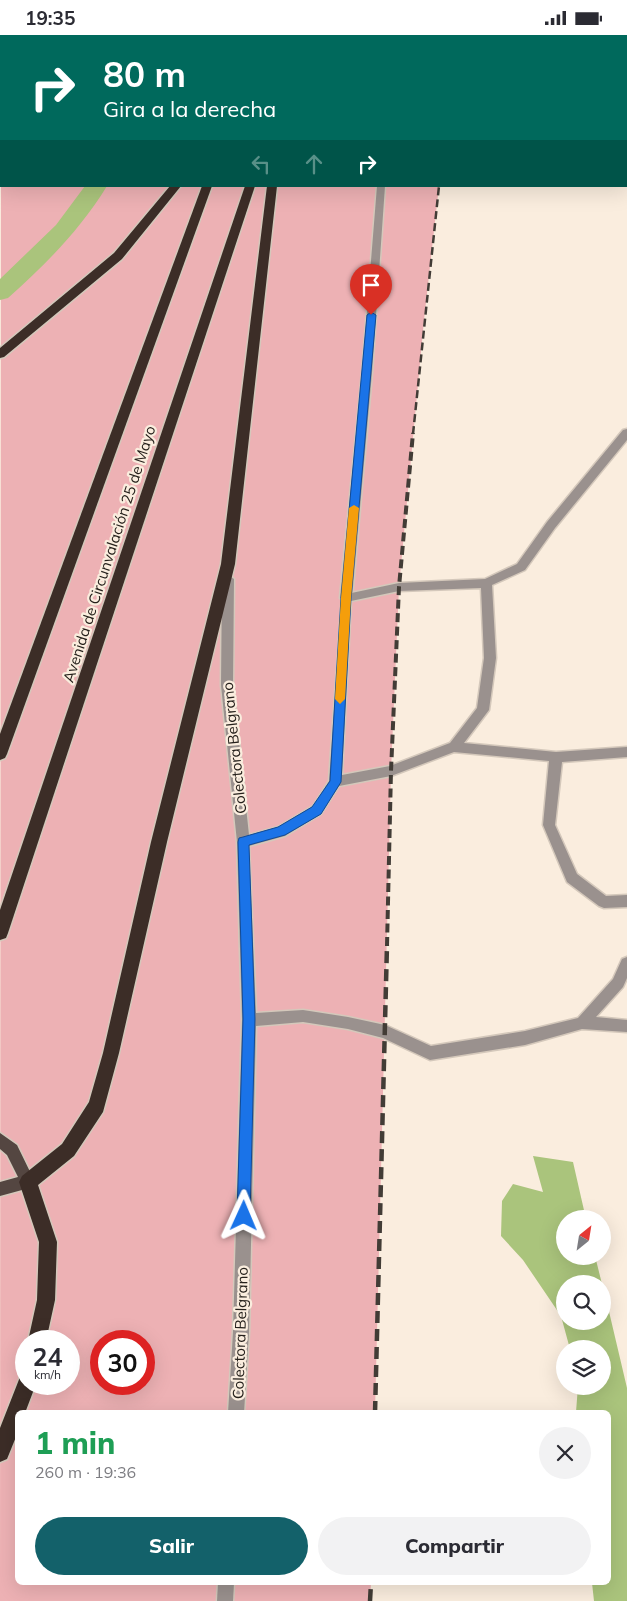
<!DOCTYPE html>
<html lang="es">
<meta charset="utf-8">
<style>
:root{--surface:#fff;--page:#f2f2f3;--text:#2b2b33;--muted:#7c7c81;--accent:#13616a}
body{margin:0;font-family:Mulish,sans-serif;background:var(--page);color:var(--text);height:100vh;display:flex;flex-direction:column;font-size:19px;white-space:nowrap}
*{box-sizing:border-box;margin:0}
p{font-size:16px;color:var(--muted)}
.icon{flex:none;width:28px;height:28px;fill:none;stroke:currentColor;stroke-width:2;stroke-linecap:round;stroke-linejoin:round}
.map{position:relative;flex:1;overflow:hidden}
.side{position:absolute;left:15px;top:1375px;width:596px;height:175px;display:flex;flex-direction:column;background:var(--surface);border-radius:8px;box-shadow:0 5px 20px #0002}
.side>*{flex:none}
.top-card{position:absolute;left:0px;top:0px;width:628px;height:152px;box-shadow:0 5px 20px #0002;background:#00695c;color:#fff;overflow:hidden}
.needle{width:32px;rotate:30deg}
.controls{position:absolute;left:556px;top:1175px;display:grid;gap:10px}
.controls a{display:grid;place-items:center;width:55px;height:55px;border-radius:50%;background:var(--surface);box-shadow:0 5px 20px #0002;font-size:25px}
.speed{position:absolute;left:15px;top:1295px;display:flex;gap:10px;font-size:25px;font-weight:700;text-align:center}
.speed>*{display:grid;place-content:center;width:65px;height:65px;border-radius:50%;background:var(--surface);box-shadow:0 5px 20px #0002;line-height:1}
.speed small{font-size:12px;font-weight:400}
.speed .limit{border:8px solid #d22;background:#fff;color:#111}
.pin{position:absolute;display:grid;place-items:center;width:42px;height:42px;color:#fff;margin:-51px -21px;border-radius:50% 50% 50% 0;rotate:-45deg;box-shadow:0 0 5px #0007}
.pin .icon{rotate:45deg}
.me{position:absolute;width:55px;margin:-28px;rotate:1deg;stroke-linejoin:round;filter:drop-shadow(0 0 4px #0008)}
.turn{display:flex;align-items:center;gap:18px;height:105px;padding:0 20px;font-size:22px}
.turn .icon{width:65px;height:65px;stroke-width:2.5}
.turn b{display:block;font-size:35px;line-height:42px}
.lanes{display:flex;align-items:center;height:48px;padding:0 20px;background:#0003;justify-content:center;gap:25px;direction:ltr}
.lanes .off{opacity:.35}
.round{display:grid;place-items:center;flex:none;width:52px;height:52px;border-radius:26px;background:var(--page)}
.headline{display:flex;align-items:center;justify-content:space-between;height:85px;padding:0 20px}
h1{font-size:30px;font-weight:800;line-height:38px;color:#1e9e55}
.cta{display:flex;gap:10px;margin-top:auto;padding:10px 20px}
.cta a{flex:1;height:58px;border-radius:30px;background:var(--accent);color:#fff;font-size:20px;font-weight:800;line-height:58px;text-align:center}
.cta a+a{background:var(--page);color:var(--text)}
.status{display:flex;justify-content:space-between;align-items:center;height:35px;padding:0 25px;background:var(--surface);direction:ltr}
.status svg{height:14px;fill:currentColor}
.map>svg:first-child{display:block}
.green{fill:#edb1b4;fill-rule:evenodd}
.water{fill:#aac47c}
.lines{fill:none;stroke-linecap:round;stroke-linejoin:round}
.canal{fill:#aac47c;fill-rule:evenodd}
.lane-casing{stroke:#d4c8bb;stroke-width:3}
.street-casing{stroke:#d4c8bb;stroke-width:3}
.primary-casing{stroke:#d4c8bb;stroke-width:3}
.highway-casing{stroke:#d4c8bb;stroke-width:3}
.lane{fill:#9a918e;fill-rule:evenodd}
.street{fill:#9a918e;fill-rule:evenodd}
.primary{fill:#544641;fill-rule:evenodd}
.highway{fill:#3c2d27;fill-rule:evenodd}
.rail-far2{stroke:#423c36;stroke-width:2.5;stroke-dasharray:8 4;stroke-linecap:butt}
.rail-far1{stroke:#423c36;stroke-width:4;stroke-dasharray:9 4.5;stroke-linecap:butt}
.rail{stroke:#423c36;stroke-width:4.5;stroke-dasharray:12 6;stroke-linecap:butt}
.route{fill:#1a73e8;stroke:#114b97}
.slow{fill:#f59e0b}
.labels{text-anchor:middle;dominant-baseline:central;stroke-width:4.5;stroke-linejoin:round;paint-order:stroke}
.street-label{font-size:15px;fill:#25201b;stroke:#faedde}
</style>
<div class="status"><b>19:35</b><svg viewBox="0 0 49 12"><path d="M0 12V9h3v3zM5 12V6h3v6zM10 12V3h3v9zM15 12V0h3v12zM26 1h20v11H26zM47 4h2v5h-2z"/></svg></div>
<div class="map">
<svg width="627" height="1566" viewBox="0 0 627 1566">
<rect width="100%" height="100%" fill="#faedde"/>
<g class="green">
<polygon points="77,0 456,0 76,1"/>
<path d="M1,125V151H439L424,285L399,552L391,736L375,1377L18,1378V1548H371L370,1566H0ZM26,1306H69V1349H26ZM101,1306H144V1349H101Z"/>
</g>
<polygon class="water" points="533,1121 573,1127 586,1184 565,1184 565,1221 595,1221 602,1249 565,1249 565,1286 602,1286 603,1251 627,1353 627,1566 594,1566 592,1548 609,1548 609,1378 576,1377 578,1351 602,1351 602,1314 570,1314 561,1281 523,1225 501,1201 502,1166 513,1149 543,1157"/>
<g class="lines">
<path class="canal" d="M85,151H107C80,195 46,229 8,263L0,265V244L56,190Z"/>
<g class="lane-casing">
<g id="lane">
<rect x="397" y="0" width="8" height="1"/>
<polygon points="377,151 385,151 372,338 352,563 346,567 340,563 362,338"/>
</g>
</g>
<g class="street-casing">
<g id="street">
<polygon points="1,122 1,129 0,130 0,123"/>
<path d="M627,394V405L555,493L525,535L492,550L496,623L489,675L464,708L556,717L627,712V722L562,727L555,790L577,839L606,861L627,860V872L604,873L599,871L567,847L543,790L549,726L454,717L391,741L339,751L321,779L285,801L249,811L256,978L303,975L348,982L385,990L431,1011L525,996L578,983L613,944L622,924L627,922V943L623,952L596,982L627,985V997L582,994L525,1010L430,1025L383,1003L348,994L303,987L256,991L249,1297L244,1378H228L233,1297L242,985L237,807L221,650L222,544L228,540L234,544L233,650L249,800L278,792L313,771L329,746L342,560L399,548L485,544L517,529L547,487L623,395ZM481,553L484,623L477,673L450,708L390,731L342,740L351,566L399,556Z"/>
<polygon points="218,1548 234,1548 233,1566 217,1566"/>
</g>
</g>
<g class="primary-casing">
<polygon id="primary" points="0,1098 17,1110 35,1147 33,1152 0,1161 0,1147 18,1142 7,1120 0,1114"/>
</g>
<g class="highway-casing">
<g id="highway">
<polygon points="170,151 181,151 122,224 4,322 0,323 0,313 114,218"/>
<polygon points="202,151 212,151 7,719 5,723 0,725 0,699"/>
<polygon points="245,151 255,151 8,898 6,903 0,905 0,875"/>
<polygon points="267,151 277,151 235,529 167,807 119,1018 103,1077 74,1121 38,1150 57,1207 55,1265 46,1306 28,1306 37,1265 39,1207 19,1147 22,1141 62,1109 89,1067 103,1018 151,807 221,529"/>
<polygon points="26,1340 26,1349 36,1349 25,1378 18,1378 18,1397 7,1424 0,1427 0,1393 20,1342"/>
</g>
</g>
<use href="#lane" class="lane"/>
<use href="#street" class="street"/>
<use href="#primary" class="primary"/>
<use href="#highway" class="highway"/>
<polyline class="rail-far2" points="413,399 439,151"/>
<polyline class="rail-far1" points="387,911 391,736 399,552 413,398"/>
<g class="rail">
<polyline points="375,1378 387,910"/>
<polyline points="370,1566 371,1548"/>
</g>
</g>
<polygon class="route" points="371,277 376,280 351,563 341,747 321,779 285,800 249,810 255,984 250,1181 249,1186 244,1188 239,1186 237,1181 243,984 238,807 239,803 243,802 278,792 312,772 330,746 341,563 367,280"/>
<polygon class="slow" points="354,470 359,473 351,563 345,664 340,669 335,664 341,563 349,473"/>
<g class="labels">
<g class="street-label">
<text transform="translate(109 519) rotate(-72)">Avenida de Circunvalación 25 de Mayo</text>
<text transform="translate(234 713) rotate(-96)">Colectora Belgrano</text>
<text transform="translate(240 1298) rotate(-88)">Colectora Belgrano</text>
</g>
</g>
</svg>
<div class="controls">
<a><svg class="needle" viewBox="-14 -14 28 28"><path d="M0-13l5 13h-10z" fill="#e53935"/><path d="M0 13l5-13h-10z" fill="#7c7c81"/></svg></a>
<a><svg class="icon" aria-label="search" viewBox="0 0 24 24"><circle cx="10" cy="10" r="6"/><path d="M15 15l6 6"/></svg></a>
<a><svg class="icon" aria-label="layers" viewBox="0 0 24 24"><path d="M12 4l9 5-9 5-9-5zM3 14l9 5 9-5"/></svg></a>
</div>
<div class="speed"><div>24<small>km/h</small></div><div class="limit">30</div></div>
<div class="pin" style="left:371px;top:280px;background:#d93025"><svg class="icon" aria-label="arrive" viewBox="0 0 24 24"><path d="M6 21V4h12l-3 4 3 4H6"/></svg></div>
<svg class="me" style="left:244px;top:1181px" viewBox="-20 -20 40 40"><path d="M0-17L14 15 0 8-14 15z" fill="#1a73e8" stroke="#fff" stroke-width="4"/></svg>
<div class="top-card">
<div class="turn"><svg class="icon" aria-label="right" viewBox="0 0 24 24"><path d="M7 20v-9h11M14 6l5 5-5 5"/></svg><div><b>80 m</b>Gira a la derecha</div></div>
<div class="lanes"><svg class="icon off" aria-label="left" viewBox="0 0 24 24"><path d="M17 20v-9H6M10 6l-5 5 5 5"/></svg><svg class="icon off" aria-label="ahead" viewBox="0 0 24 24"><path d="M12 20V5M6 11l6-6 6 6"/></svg><svg class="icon" aria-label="right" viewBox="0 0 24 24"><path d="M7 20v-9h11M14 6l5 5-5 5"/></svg></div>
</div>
<section class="side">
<div class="headline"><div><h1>1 min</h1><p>260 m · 19:36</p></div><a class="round"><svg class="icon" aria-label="close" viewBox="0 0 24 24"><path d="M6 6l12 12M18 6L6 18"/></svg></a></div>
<div class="cta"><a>Salir</a><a>Compartir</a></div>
</section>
</div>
